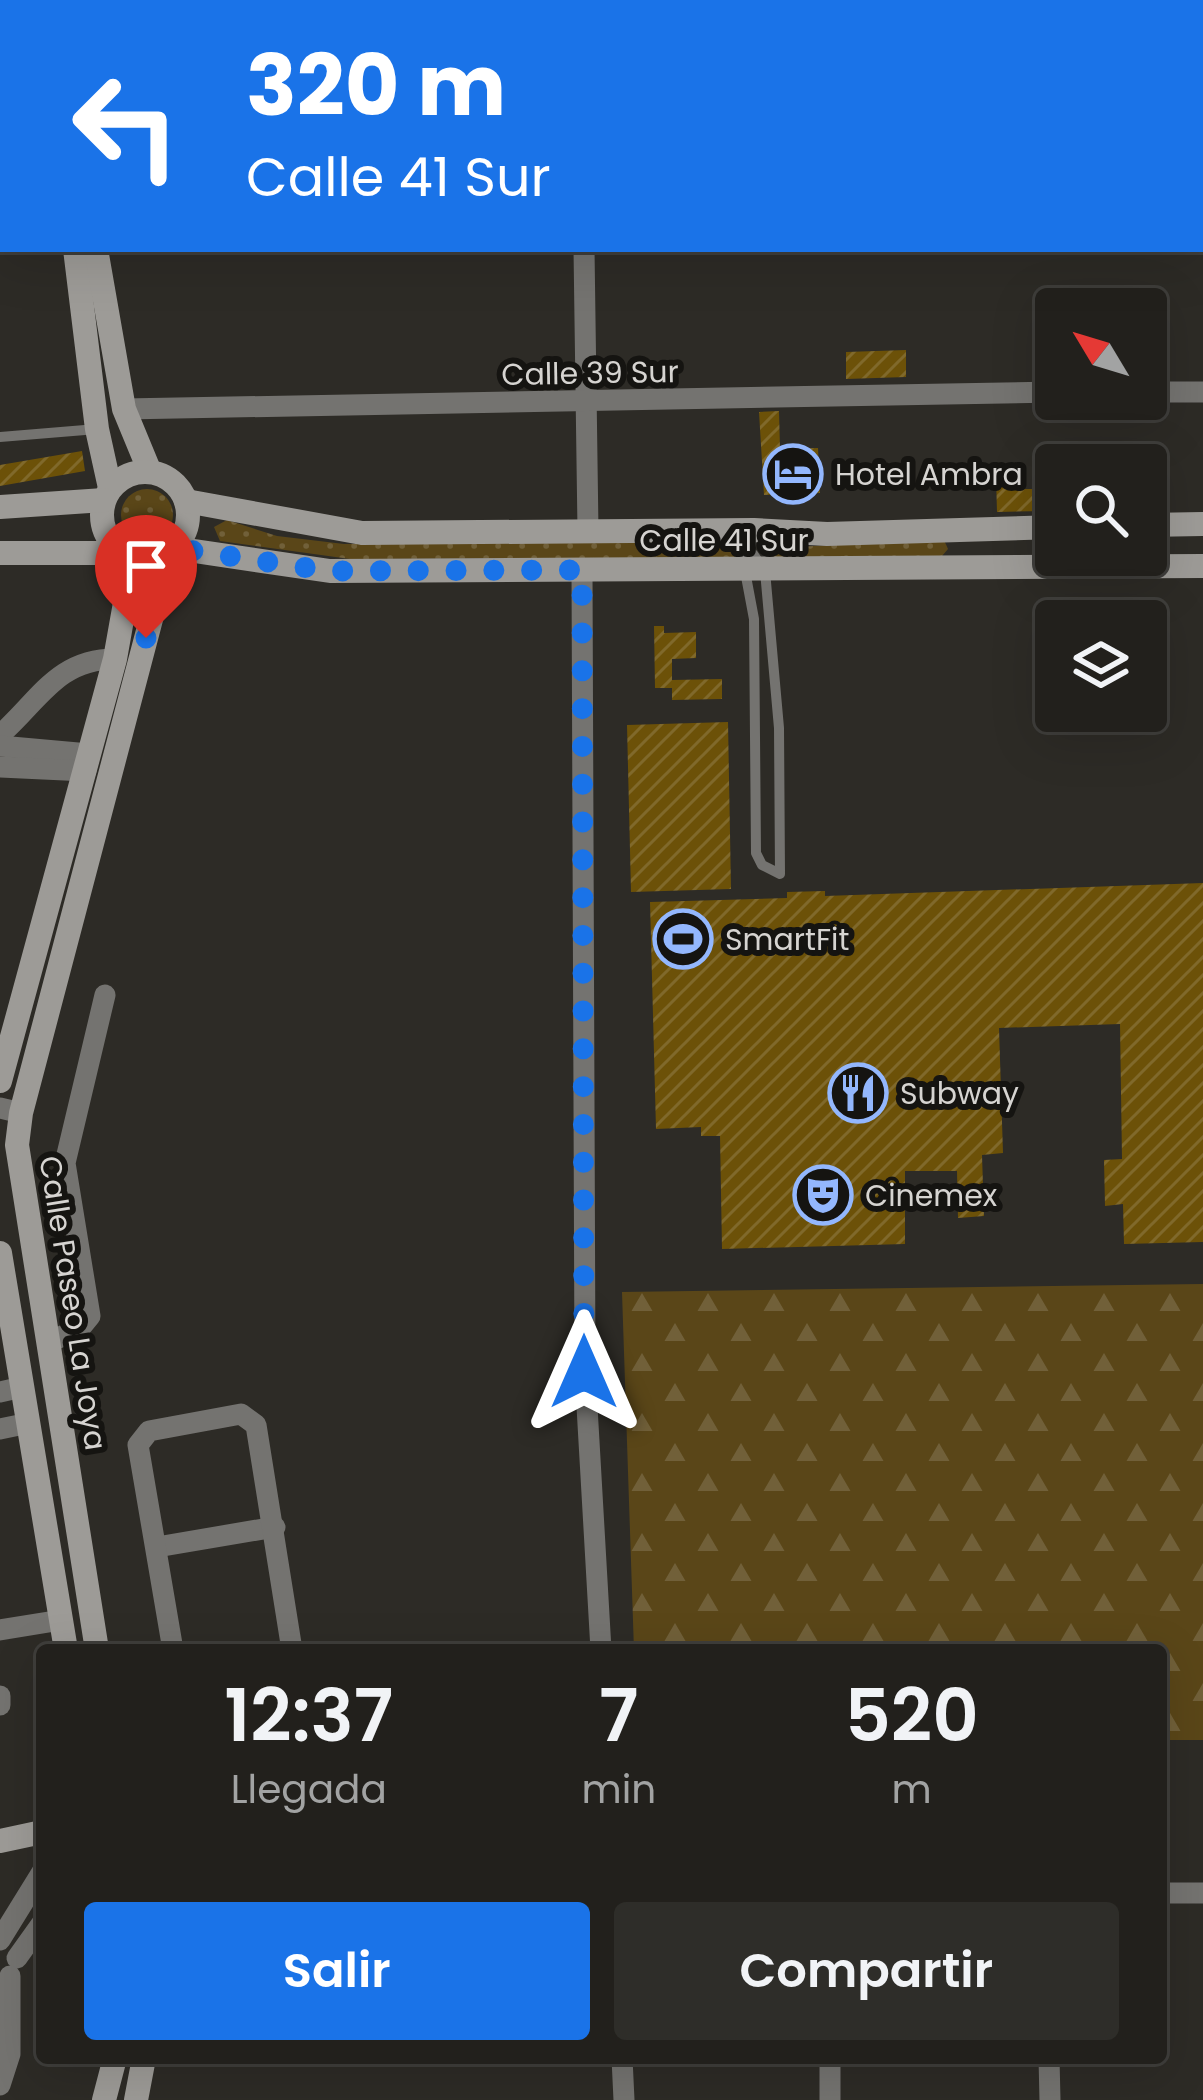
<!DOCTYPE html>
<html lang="es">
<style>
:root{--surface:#22201c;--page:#2e2d29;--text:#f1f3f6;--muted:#a2a3a3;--line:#3f3e3b;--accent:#1a73e8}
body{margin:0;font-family:Poppins,sans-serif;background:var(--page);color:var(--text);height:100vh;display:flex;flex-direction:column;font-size:45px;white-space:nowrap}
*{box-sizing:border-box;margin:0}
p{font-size:39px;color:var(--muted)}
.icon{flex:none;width:66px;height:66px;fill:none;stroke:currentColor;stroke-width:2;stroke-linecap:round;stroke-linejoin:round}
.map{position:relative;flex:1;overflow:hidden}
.drawer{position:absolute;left:36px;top:1644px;width:1131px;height:420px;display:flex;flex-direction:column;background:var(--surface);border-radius:12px;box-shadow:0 12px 48px #0002,0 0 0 3px var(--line)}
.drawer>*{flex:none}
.banner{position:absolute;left:0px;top:0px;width:1203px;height:252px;box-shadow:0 12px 48px #0002,0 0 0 3px var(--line);background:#1a73e8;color:#fff;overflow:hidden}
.needle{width:78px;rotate:308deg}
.controls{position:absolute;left:1035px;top:288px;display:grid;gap:24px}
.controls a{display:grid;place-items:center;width:132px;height:132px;border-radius:12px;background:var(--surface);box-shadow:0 12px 48px #0002,0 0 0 3px var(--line);font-size:60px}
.pin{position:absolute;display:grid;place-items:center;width:102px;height:102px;color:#fff;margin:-123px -51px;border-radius:50% 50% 50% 0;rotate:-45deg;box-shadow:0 0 12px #0007}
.pin .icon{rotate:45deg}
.me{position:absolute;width:132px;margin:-66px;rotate:0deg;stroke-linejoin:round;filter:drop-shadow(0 0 9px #0008)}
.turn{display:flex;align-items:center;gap:42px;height:252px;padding:0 48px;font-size:54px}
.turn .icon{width:156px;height:156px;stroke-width:2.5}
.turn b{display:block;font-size:84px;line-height:102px}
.eta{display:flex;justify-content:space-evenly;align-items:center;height:204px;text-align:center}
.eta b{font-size:72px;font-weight:600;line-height:84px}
.cta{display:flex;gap:24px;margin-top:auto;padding:24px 48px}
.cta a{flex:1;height:138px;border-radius:12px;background:var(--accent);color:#fff;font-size:48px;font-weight:600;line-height:138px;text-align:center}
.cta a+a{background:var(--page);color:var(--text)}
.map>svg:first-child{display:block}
.green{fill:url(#green-dots)}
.forest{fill:url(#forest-firs)}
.building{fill:url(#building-hatch)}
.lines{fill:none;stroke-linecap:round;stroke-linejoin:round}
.lane{stroke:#747370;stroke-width:10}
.street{stroke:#747370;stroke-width:21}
.secondary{stroke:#9d9b97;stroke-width:24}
.route{stroke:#1a73e8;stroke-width:21;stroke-dasharray:0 37.8}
.labels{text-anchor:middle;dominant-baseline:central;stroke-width:12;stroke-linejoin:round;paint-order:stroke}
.street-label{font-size:30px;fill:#d6d4d1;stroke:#151411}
.poi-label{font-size:30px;fill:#d6d4d1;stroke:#151411;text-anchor:start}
</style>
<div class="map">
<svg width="1203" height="2100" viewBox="0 0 1203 2100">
<defs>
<pattern id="green-dots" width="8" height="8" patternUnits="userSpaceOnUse" patternTransform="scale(3)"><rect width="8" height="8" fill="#5a4618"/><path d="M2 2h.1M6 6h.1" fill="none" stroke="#716039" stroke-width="1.8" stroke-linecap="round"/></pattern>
<pattern id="forest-firs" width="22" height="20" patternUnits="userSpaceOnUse" patternTransform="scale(3)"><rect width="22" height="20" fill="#5a4618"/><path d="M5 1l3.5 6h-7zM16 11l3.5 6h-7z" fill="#716039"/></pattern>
<pattern id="building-hatch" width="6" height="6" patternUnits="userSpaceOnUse" patternTransform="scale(3)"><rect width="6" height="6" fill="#6c5108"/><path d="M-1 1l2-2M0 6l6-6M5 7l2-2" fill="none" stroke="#80692b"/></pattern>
</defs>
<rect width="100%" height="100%" fill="#2d2b26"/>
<g class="green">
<circle cx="147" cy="515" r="26"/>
<polygon points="227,520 277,536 344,544 738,540 744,548 735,558 350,559 220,541 214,527"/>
<polygon points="944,540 948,549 942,556 771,558 767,553 771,548"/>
</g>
<polygon class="forest" points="1203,1284 1203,1740 1161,1740 1161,1650 634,1650 622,1292"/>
<g class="building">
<polygon points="906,350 906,377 846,379 846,352"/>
<polygon points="779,411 780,449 818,448 820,493 764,495 759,412"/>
<polygon points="82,451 85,471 0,486 0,465"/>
<polygon points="1025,476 1025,489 1044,489 1045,511 997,512 996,477"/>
<polygon points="654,626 664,626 664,633 696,632 696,658 672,659 672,680 722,679 722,699 672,700 672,688 655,688"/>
<polygon points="728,722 731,889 631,892 627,725"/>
<polygon points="1203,883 1203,1242 1124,1244 1123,1204 1105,1206 1104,1160 1122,1159 1120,1024 999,1028 1003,1153 982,1155 984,1216 958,1218 957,1171 905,1171 905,1244 722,1249 720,1136 701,1136 701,1127 656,1129 650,902 787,898 787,892 825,891 825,896"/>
</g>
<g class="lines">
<g class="lane">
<polyline points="0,437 97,429"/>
<polyline points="753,554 765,571 779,728 780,874 762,865 756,853 754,619 745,571 753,533"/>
</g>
<g class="street">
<polyline points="1010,0 1011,3"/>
<polyline points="319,3 450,0"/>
<polyline points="583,3 584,0"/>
<polyline points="1200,59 1203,59"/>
<polyline points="0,130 3,130"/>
<polyline points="1200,187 1203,187"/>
<polyline points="584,249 588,531"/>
<polyline points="1146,392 1203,392"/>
<polyline points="124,409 1056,392"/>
<polyline points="582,570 585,1372 601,1650"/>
<path d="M0,735C39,701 57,659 115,659"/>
<polyline points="0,746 89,754"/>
<polyline points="0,767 86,771"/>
<polyline points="0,1108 21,1113"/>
<polyline points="48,1343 81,1327 90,1316 65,1163 105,995"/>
<polyline points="0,1392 22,1387"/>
<polyline points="0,1429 29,1423"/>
<polyline points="157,1547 275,1527"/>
<polyline points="0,1630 61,1620"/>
<polyline points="173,1650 138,1445 149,1431 241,1414 256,1425 292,1650"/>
<polyline points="0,1696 0,1705"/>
<polyline points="1161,1893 1203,1893"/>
<polyline points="0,1940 42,1872"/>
<polyline points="17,1958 42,1923"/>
<polyline points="622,2058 624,2100"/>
<polyline points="830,2058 830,2100"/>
<polyline points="1049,2058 1050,2100"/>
<polyline points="0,2085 10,2054 10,1976"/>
</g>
<g class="secondary">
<polyline points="32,0 32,3"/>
<polyline points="50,0 51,3"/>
<polyline points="75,249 97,429 110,488"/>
<polyline points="96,249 124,409 150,472"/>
<circle cx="145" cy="515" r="43"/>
<polyline points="186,501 362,533 754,530 827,534 1056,527"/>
<polyline points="0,507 104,500"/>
<polyline points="1146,525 1203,524"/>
<polyline points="174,548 330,571 1203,566"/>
<polyline points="0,553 123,553"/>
<polyline points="0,1081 115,659 133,558"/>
<polyline points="0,1253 66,1650"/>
<polyline points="97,1650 17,1145 21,1113 169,551"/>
<polyline points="0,1841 42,1832"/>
<polyline points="104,2100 115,2058"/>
<polyline points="136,2100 144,2058"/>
</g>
</g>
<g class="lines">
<polyline class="route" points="146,638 174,548 329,571 582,570 584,1372"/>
</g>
<defs>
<g id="hotel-ring" transform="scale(3)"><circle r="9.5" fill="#151411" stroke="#93b7fd" stroke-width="1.5"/><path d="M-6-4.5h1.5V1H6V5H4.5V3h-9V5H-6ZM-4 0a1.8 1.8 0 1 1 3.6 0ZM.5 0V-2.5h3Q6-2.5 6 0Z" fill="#93b7fd"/></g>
<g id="stadium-ring" transform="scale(3)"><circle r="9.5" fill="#151411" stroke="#93b7fd" stroke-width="1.5"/><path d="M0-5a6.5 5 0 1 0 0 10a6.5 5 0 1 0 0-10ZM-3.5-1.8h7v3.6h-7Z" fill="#93b7fd"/></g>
<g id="restaurant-ring" transform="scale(3)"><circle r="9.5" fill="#151411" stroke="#93b7fd" stroke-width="1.5"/><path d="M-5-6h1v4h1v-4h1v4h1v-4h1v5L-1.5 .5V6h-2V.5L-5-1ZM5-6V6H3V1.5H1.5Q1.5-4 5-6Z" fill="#93b7fd"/></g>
<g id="theatre-ring" transform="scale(3)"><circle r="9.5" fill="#151411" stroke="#93b7fd" stroke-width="1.5"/><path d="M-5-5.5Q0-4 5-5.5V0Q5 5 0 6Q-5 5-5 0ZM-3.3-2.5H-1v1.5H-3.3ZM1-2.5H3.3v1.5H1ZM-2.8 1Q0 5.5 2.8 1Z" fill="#93b7fd"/></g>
</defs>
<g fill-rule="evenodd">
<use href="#hotel-ring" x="793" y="474"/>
<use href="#stadium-ring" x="683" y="939"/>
<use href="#restaurant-ring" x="858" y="1093"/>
<use href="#theatre-ring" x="823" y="1195"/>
</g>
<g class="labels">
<g class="street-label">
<text transform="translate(590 373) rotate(-1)">Calle 39 Sur</text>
<text x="724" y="540">Calle 41 Sur</text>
<text transform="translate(73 1303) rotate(81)">Calle Paseo La Joya</text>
</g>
<g class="poi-label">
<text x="835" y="474">Hotel Ambra</text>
<text x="725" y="939">SmartFit</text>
<text x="900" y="1093">Subway</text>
<text x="865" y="1195">Cinemex</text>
</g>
</g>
</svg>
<div class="controls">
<a><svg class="needle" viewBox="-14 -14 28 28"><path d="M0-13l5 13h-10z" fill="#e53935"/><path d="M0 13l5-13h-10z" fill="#a2a3a3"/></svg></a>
<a><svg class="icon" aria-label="search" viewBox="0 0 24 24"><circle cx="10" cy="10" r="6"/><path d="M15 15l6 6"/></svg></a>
<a><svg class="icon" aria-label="layers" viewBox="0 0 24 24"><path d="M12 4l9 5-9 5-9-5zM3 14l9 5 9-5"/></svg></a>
</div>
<div class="pin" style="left:146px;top:638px;background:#d93025"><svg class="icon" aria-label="arrive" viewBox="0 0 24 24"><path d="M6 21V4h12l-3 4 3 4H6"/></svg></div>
<svg class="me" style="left:584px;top:1372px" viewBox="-20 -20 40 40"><path d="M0-17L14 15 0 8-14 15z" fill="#1a73e8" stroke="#fff" stroke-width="4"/></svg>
<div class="banner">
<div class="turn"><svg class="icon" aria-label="left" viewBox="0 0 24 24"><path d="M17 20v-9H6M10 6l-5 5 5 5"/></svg><div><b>320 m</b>Calle 41 Sur</div></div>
</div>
<section class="drawer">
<div class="eta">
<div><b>12:37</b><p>Llegada</p></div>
<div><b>7</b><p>min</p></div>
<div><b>520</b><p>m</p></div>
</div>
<div class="cta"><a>Salir</a><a>Compartir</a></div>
</section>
</div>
